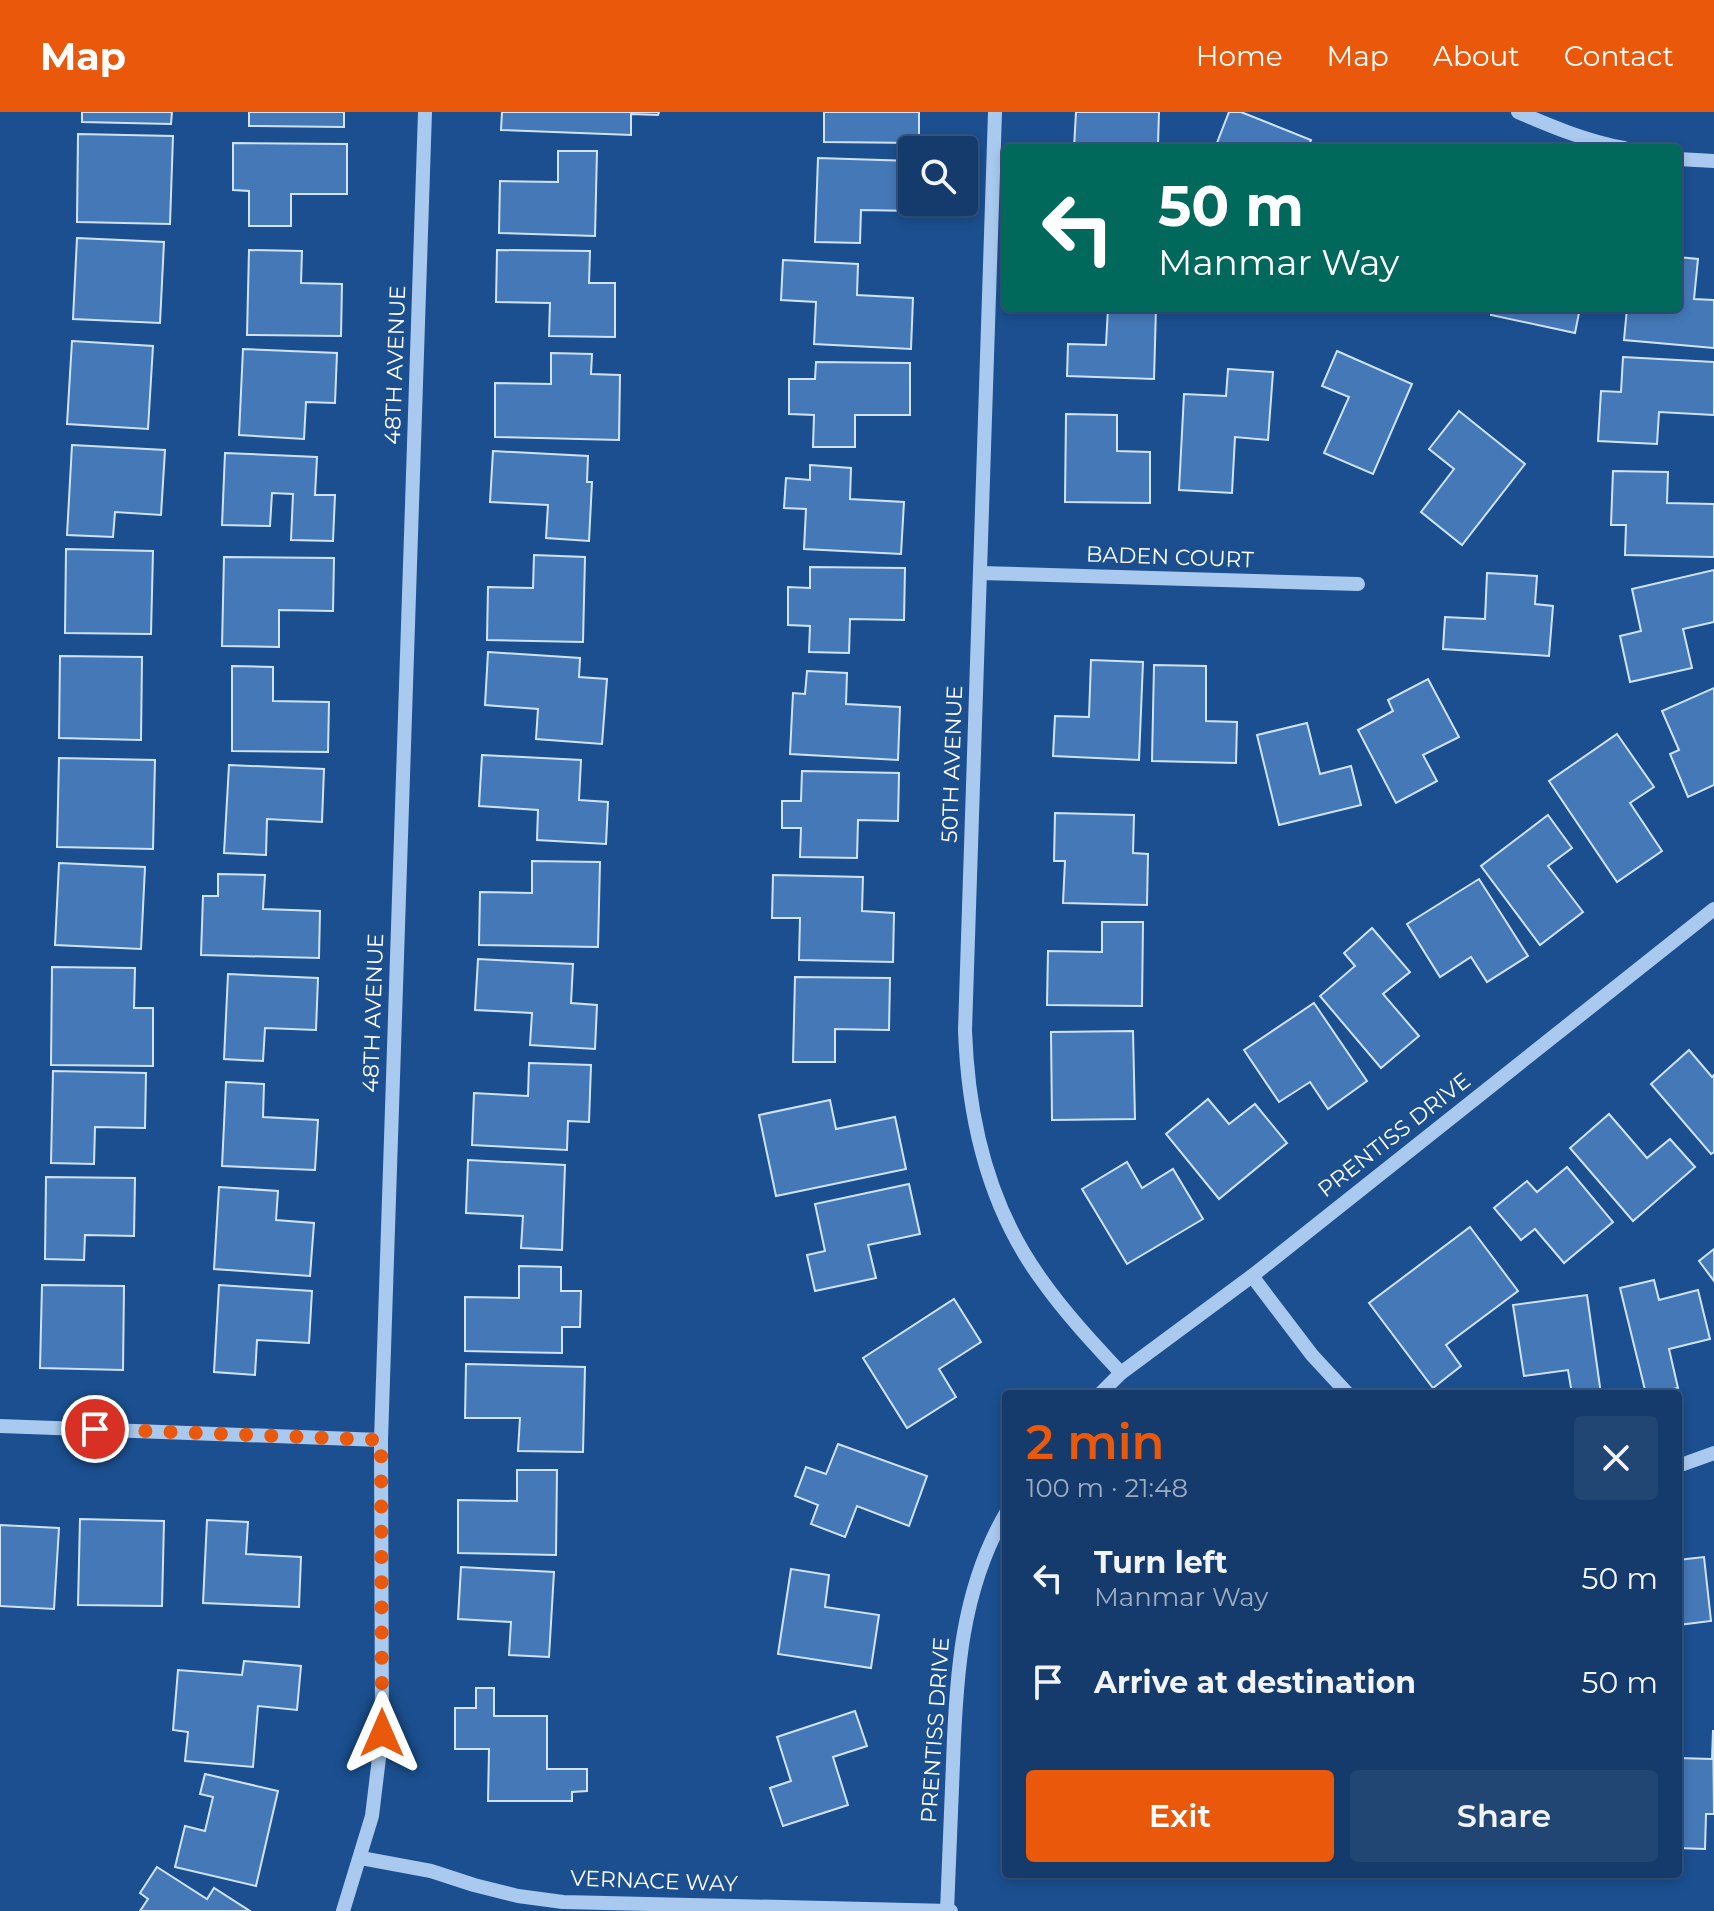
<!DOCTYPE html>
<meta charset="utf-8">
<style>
:root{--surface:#143b6b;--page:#214673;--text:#f1f3f6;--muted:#9dadc1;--line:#33557e;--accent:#ea580c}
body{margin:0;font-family:Montserrat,sans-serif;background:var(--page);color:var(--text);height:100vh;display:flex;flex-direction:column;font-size:30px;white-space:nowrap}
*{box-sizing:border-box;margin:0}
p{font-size:26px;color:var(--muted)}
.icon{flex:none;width:44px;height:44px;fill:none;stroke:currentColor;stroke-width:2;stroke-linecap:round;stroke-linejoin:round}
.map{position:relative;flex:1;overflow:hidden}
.panel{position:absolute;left:1002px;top:1278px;width:680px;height:488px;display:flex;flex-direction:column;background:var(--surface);border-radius:8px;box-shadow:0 4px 12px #0003,0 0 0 2px var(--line)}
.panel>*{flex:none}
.hud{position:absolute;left:1002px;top:32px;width:680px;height:168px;border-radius:8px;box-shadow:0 4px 12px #0003,0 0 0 2px var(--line);background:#00695c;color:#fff;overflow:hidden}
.tools{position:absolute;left:898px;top:24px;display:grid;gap:16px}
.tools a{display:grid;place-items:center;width:80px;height:80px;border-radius:8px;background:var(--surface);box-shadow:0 4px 12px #0003,0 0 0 2px var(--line);font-size:40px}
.pin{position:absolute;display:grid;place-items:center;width:68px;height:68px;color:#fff;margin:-34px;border:4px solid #fff;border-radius:50%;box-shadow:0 2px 8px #0007}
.me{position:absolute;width:88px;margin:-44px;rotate:0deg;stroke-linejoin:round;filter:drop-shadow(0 0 6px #0008)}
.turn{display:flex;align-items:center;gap:28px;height:168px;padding:0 24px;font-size:36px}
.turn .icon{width:104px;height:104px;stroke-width:2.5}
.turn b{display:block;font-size:56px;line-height:68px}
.round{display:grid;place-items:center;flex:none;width:84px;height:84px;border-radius:8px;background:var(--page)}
.overview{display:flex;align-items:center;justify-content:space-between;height:136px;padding:0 24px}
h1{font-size:48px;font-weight:600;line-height:60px;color:var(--accent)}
.primary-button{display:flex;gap:16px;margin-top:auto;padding:16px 24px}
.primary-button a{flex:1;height:92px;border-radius:8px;background:var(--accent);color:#fff;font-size:32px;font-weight:600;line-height:92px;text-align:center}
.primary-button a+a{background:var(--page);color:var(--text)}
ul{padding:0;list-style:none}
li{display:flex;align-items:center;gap:24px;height:104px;padding:0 24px}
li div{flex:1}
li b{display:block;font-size:30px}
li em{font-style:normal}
header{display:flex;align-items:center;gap:48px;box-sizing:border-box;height:112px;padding:0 40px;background:var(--accent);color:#fff}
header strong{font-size:38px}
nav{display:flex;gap:44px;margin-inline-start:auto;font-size:28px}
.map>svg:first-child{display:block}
.building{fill:#4478b7;stroke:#cfe3fa;stroke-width:2}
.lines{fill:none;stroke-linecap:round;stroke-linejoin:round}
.minor{stroke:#a9c9ee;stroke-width:14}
.route{stroke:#ea580c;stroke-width:14;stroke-dasharray:0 25.2}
.labels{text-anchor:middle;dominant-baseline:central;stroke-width:7;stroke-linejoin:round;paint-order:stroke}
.street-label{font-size:22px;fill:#fff;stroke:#1b4f8f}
</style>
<header>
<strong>Map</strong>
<nav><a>Home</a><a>Map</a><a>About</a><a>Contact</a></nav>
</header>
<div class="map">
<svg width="1714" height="1799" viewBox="0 0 1714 1799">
<rect width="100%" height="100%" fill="#1b4f8f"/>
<g class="building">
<polygon points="82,0 172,0 171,12 82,10"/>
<polygon points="249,0 344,0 344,15 249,14"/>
<polygon points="502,0 659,0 658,3 631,2 631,23 501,18"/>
<polygon points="824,0 919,0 919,31 824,30"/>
<polygon points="1076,0 1159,0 1158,33 1128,31 1128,36 1074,36"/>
<polygon points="1229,0 1241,0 1311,28 1308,36 1215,36"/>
<polygon points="78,22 173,24 170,112 77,110"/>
<polygon points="233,31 347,32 347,82 291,82 291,114 249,114 249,79 233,78"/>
<polygon points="558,39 597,39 595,124 499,121 500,69 558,70"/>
<polygon points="818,46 912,49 913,99 861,98 860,131 815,130"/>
<polygon points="77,126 164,130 160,211 73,207"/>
<polygon points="249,138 302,139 301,171 342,172 341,224 247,223"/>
<polygon points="497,138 590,139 589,171 615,171 615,225 549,224 550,191 496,190"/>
<polygon points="1678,145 1698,147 1694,187 1714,188 1714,236 1624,228 1627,196 1678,196"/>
<polygon points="783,148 858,152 857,183 913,186 911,237 814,232 816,190 781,188"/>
<polygon points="1108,196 1156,196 1154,267 1067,264 1068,232 1106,233"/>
<polygon points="1492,196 1580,196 1575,221 1491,203"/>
<polygon points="72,229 153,234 148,317 67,312"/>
<polygon points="243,237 337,241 335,291 306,290 304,327 239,323"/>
<polygon points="1337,239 1412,272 1373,362 1324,341 1349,285 1322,274"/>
<polygon points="551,241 592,242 591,262 620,263 619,328 495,325 495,271 551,272"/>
<polygon points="1623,245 1714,250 1714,303 1659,300 1657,332 1598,329 1601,279 1621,280"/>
<polygon points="816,250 910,251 910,303 855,303 855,335 813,335 814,303 789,302 789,267 815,267"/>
<polygon points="1228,257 1273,260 1268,328 1235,325 1232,381 1179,378 1184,282 1226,284"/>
<polygon points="1459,299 1525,352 1462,433 1421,400 1454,357 1429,337"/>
<polygon points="1066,302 1117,303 1117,339 1150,340 1150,391 1065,390"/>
<polygon points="72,333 165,338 161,403 115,400 113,425 67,423"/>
<polygon points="493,339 588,344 587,370 592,370 589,429 546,426 548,393 490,390"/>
<polygon points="225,341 317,345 315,383 335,383 333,429 291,428 293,382 272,381 270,414 222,413"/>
<polygon points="810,353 851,356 850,387 904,390 901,442 804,437 806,397 784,396 786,366 810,368"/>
<polygon points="1613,359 1668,360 1667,391 1714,392 1714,445 1625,443 1626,413 1611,413"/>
<polygon points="66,437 153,439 151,522 65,521"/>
<polygon points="534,443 585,445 583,530 487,528 488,475 533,476"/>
<polygon points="224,445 334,446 333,499 279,498 279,535 222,534"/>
<polygon points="810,455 905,456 904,508 850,507 849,541 809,540 810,514 788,513 788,475 810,476"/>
<polygon points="1714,458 1714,510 1683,517 1692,556 1630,570 1620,524 1641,519 1632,477"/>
<polygon points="1487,461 1537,464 1535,492 1553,494 1549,544 1443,537 1445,505 1485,507"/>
<polygon points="488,540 580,546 579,565 607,567 602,632 536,627 538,597 485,593"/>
<polygon points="60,544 142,545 141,628 59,626"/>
<polygon points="1091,548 1143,550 1139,648 1053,644 1055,604 1089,605"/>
<polygon points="1154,553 1206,554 1206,609 1237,610 1236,651 1152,649"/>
<polygon points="232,554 273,555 273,589 329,590 328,640 232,639"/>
<polygon points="807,559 847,561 846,592 900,595 898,648 790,642 793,581 805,582"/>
<polygon points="1428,567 1459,625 1423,643 1437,669 1396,691 1358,618 1393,599 1388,588"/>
<polygon points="1714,576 1714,673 1688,685 1670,642 1679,638 1662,599"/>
<polygon points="1307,611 1320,662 1351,654 1361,693 1279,713 1257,623"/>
<polygon points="1617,622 1654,675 1630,691 1662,739 1617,770 1549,669"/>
<polygon points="482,643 581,648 579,688 608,690 606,732 537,728 538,698 479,694"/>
<polygon points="59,646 155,648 153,737 57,735"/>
<polygon points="229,653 324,657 322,710 267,707 266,743 224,741"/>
<polygon points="802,659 899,661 898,709 858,708 857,746 800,745 801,716 782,716 782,689 801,689"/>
<polygon points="1055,701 1134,703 1133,741 1148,742 1147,793 1063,791 1065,749 1054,749"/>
<polygon points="1548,703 1572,736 1548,754 1583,800 1540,833 1481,754"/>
<polygon points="532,749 600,750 598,835 479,833 480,780 532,781"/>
<polygon points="59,751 145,755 141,837 55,833"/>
<polygon points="218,762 265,763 263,797 320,799 319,846 201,843 203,784 218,784"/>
<polygon points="773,763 863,765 862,799 894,801 893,850 799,848 800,806 772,806"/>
<polygon points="1479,767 1528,844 1487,870 1471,845 1440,865 1407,812"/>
<polygon points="1102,810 1143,810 1142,894 1047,893 1048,839 1102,840"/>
<polygon points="1372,816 1410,860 1383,882 1419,924 1381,956 1320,884 1355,854 1344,841"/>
<polygon points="478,847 573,852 571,891 597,893 595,937 530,933 532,901 475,898"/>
<polygon points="52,855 135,856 134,896 153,896 153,954 51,953"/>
<polygon points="228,862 318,866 316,918 265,916 263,949 224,947"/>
<polygon points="795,865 890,866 889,918 835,917 835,950 793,950"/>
<polygon points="1314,891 1367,969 1328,997 1310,970 1279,990 1244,938"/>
<polygon points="1133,919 1135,1007 1052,1008 1051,920"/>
<polygon points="1689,938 1712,965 1714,963 1714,1040 1711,1042 1651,972"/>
<polygon points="529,951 591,953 589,1010 568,1009 567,1038 472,1033 474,981 528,984"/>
<polygon points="53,959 146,961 145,1016 95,1015 94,1052 51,1051"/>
<polygon points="226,970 264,972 263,1005 318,1008 315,1058 222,1054"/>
<polygon points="1208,987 1229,1012 1255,992 1287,1031 1219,1087 1166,1022"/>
<polygon points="830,988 836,1017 895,1005 906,1057 776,1084 759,1003"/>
<polygon points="1609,1002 1647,1046 1670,1027 1695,1055 1633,1109 1570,1036"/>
<polygon points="468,1048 565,1053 562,1138 521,1136 523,1104 466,1101"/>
<polygon points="1127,1050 1142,1076 1173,1057 1203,1107 1127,1152 1082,1077"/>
<polygon points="1567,1055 1613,1110 1564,1151 1535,1117 1521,1128 1494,1096 1527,1069 1537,1080"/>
<polygon points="46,1065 135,1066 134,1124 85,1123 84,1148 45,1147"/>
<polygon points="909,1072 920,1122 868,1133 876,1166 815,1179 807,1143 825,1139 815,1092"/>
<polygon points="219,1075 278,1079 276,1108 314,1111 310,1164 214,1157"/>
<polygon points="1470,1115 1518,1179 1446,1233 1461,1254 1433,1276 1369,1191"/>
<polygon points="1714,1137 1714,1169 1699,1149"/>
<polygon points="519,1154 561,1155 561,1179 581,1179 580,1215 562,1215 562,1241 465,1239 465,1185 519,1186"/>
<polygon points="1654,1168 1659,1188 1698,1178 1710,1227 1669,1237 1678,1276 1646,1282 1620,1176"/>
<polygon points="42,1173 124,1174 123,1258 40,1256"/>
<polygon points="219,1173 312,1179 309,1231 257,1228 255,1263 214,1260"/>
<polygon points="1587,1183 1601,1282 1572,1282 1568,1258 1524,1264 1513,1193"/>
<polygon points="954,1187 981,1230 939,1257 956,1285 907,1316 863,1246"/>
<polygon points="466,1252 585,1255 583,1340 518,1339 520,1306 465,1306"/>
<polygon points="838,1332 927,1364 909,1414 857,1394 845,1425 811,1412 818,1393 795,1384 806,1355 826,1362"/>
<polygon points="517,1358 557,1358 556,1443 458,1441 458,1388 517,1389"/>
<polygon points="80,1407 164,1409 162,1494 78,1493"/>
<polygon points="207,1408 248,1410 246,1442 301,1445 299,1495 203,1491"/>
<polygon points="0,1413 59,1416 54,1497 0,1494"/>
<polygon points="1704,1445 1711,1509 1678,1513 1678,1448"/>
<polygon points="461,1455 554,1460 549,1545 509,1543 511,1510 458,1507"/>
<polygon points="791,1457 829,1463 825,1495 879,1503 871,1556 778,1542"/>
<polygon points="244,1549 301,1554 297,1598 258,1594 253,1655 185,1649 188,1620 173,1618 178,1558 242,1563"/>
<polygon points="476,1576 494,1576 494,1604 547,1604 547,1657 587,1657 587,1679 572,1680 572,1689 488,1689 489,1637 455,1637 455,1596 476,1596"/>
<polygon points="855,1599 867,1634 833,1645 848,1693 783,1714 770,1676 791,1669 777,1625"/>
<polygon points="1713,1618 1714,1702 1706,1702 1705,1737 1678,1736 1678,1646 1712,1647"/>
<polygon points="205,1662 278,1679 256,1774 175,1755 185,1714 205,1719 213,1685 200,1682"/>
<polygon points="157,1755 207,1787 214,1776 250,1799 140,1799 148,1787 140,1781"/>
</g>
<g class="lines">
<g class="minor">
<path d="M995,0L965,918C968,1007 988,1094 1041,1167C1065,1201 1093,1231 1121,1261"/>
<path d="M1518,0C1553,15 1586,29 1624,36"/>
<polyline points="1678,47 1714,49"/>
<polyline points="980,461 1358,472"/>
<polyline points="1252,1164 1312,1243 1348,1282"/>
<polyline points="1100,1282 1121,1261 1252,1164 1714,797"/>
<polyline points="0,1314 381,1328"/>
<polyline points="1678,1354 1714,1341"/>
<polyline points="361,1746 431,1759 474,1773 518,1784 563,1790 951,1799"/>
<polyline points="343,1799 372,1704 382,1621 381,1328 425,0"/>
<path d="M947,1799C949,1750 951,1700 953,1651C956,1564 961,1478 1006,1401"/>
</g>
</g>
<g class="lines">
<polyline class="route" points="95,1317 381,1328 382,1621"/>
</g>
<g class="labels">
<g class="street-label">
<text transform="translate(395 253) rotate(-88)">48TH AVENUE</text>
<text transform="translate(1170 445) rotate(2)">BADEN COURT</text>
<text transform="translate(952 652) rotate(-88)">50TH AVENUE</text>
<text transform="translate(373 901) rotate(-88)">48TH AVENUE</text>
<text transform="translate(1394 1023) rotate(-38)">PRENTISS DRIVE</text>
<text transform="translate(935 1618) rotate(-86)">PRENTISS DRIVE</text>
<text transform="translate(654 1769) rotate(2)">VERNACE WAY</text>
</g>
</g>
</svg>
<div class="tools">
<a><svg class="icon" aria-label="search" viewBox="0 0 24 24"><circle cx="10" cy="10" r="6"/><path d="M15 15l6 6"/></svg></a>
</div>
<div class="pin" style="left:95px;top:1317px;background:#d93025"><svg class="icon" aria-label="arrive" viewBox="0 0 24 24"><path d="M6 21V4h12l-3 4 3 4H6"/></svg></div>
<svg class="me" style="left:382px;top:1621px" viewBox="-20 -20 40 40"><path d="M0-17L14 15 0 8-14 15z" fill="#ea580c" stroke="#fff" stroke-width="4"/></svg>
<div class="hud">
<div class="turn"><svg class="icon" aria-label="left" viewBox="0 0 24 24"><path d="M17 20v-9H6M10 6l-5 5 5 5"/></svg><div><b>50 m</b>Manmar Way</div></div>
</div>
<section class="panel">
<div class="overview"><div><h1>2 min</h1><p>100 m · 21:48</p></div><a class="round"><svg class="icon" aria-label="close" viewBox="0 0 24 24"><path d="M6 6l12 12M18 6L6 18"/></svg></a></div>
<ul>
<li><svg class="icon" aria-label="left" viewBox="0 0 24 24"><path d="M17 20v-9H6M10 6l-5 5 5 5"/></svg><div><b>Turn left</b><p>Manmar Way</p></div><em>50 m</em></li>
<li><svg class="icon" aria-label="arrive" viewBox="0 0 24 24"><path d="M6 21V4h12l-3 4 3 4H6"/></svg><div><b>Arrive at destination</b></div><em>50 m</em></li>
</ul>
<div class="primary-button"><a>Exit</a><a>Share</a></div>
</section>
</div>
